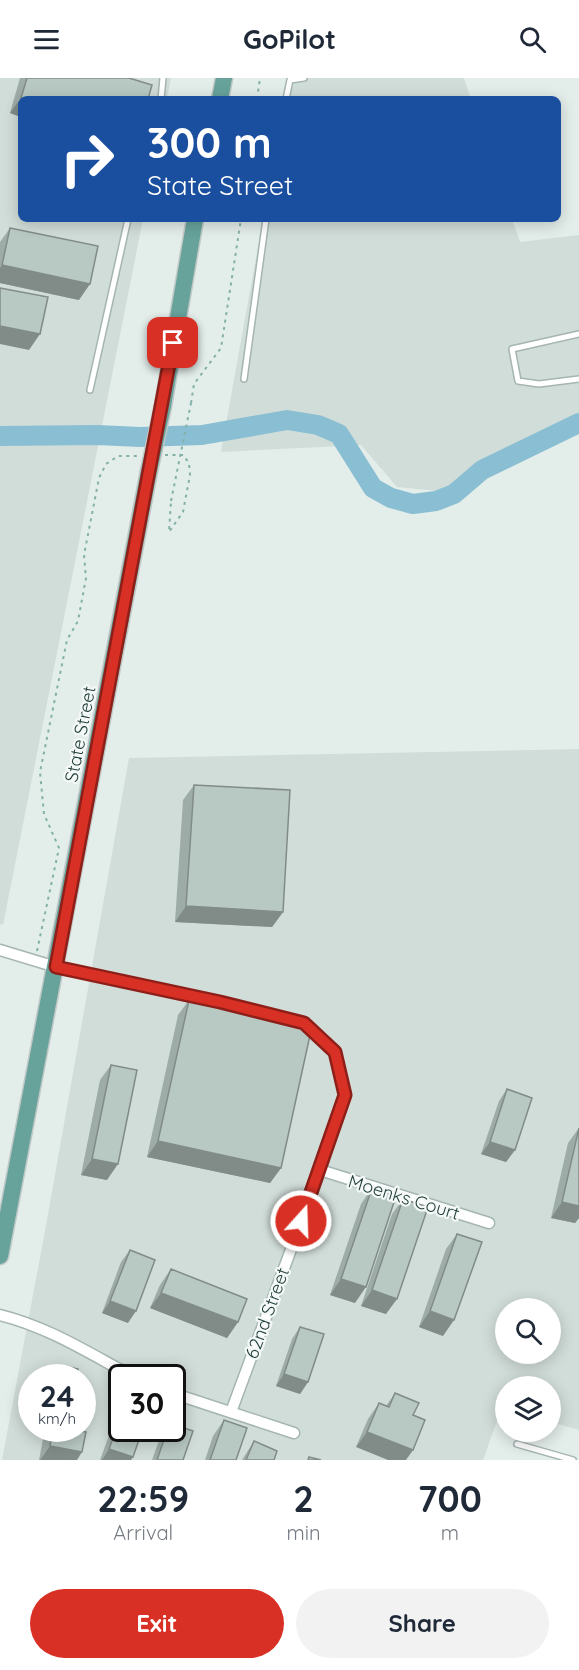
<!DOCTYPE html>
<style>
:root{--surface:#fff;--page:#f2f2f3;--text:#1f2937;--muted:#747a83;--accent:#d93025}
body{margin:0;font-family:Quicksand,sans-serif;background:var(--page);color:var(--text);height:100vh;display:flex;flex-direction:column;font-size:22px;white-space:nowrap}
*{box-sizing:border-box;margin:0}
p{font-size:20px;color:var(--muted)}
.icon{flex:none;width:33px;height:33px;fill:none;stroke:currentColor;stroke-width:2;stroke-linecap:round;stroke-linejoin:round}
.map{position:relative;height:1382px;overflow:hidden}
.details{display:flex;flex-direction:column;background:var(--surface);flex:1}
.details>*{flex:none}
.top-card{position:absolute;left:18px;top:18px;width:543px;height:126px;border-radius:9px;box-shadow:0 3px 15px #0003;background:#1a4fa0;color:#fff;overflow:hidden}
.fabs{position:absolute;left:495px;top:1220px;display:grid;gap:12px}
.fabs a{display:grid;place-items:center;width:66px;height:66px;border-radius:50%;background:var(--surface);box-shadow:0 3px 15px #0003;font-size:30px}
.speed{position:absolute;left:18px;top:1286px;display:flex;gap:12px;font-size:30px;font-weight:700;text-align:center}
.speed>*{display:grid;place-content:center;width:78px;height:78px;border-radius:50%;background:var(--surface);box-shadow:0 3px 15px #0003;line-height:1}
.speed small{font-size:15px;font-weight:400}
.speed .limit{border:3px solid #111;border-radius:9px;background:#fff;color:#111}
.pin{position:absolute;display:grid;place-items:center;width:51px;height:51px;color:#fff;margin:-26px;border-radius:12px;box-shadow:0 3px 9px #0006}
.me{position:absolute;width:66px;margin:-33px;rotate:20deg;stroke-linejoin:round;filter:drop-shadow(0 0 4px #0008)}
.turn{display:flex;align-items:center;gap:21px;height:126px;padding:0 30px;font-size:27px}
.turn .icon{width:78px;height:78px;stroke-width:2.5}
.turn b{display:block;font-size:42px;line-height:51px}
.eta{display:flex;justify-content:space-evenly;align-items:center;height:102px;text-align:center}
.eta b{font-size:36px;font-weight:800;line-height:42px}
.action{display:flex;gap:12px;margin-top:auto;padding:12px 30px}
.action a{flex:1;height:69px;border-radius:36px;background:var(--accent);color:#fff;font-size:24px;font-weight:800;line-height:69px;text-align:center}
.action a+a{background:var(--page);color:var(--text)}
header{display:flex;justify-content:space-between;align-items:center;height:78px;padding:0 30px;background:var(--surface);font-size:27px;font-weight:800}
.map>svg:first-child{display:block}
.built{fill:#d1ddd9;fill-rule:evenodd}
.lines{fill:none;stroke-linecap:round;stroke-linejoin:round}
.river{stroke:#8abfd3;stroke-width:20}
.lane-casing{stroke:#a5b5b2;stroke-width:8}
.street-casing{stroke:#a5b5b2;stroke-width:13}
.primary-casing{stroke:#c1c9c8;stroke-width:19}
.path{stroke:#83b1a8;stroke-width:2;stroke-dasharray:3 4.5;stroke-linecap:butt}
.lane{stroke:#fff;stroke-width:5}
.street{stroke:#fff;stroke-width:10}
.primary{stroke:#67a39b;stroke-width:16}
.primary-bridge-casing{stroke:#c1c9c8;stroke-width:19;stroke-linecap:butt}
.path-bridge{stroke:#83b1a8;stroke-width:2;stroke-dasharray:3 4.5;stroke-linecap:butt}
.primary-bridge{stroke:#67a39b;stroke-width:16}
.wall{fill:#9eaca8}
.shaded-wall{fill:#818c88}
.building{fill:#b8c8c3;stroke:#818c88;stroke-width:1.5}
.route-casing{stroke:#8d1f18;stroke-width:15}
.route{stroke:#d93025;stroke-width:10}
.labels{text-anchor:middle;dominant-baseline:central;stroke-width:4.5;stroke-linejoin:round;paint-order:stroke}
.street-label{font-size:18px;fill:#223f3b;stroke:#f4f9f7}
</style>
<header><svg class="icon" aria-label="menu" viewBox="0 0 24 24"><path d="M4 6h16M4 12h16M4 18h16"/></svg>GoPilot<svg class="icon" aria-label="search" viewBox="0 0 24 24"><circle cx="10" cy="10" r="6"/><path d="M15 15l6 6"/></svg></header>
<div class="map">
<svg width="579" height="1382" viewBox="0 0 579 1382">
<rect width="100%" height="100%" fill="#e3edea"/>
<g class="built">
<polygon points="0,0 171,0 167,21 21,21 21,141 143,141 3,847 0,846"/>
<polygon points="288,0 464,0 471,21 285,21"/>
<polygon points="263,141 512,141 520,164 579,157 579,340 439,413 397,409 361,367 221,374"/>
<path d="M579,671V1352L551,1344L550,1308H506L505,1330L502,1329L483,1382H2L45,1153L129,680ZM506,1230H550V1275H506ZM32,1299H82V1350H32ZM122,1299H172V1350H122Z"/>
</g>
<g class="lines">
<polyline class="river" points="0,358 97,357 140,359 202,357 287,342 318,347 339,356 373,410 391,420 413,426 436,423 454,416 482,392 579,345"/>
<g class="lane-casing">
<g id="lane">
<polyline points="161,21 163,0"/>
<polyline points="286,21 290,2 304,0"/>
<polyline points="579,256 512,271 518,303 539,306 579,301"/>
<polyline points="244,301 266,141"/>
<polyline points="90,312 128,141"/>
<polyline points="517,1366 573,1382"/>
</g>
</g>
<g class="street-casing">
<g id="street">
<polyline points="0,872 56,889 220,924 304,945 335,974 345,1017 317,1101 231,1334"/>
<polyline points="320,1092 489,1145"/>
<path d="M0,1237C49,1249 90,1276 134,1299"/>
<polyline points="172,1315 294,1355"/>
</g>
</g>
<g class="primary-casing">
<g id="primary">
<polyline points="220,21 224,0"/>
<polyline points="163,328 195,141"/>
<polyline points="0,1178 149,393"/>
</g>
</g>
<g class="path">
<polyline points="257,21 260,0"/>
<polyline points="191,325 194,306 221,270 241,141"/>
<polyline points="165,377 183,377 189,385 190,397 183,434 169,454 171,423"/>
<polyline points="37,873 59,770 44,736 40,694 67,562 78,543 86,500 84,477 99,400 106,386 118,378 138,378"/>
</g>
<use href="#lane" class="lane"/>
<use href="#street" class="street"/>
<use href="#primary" class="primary"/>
<g class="primary-bridge-casing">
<polyline id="primary-bridge" points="149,393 163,328"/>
</g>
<polyline class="path-bridge" points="171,423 191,325"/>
<use href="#primary-bridge" class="primary-bridge"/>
</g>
<g class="wall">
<polygon points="20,0 129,0 21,21 21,39 10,35"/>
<polygon points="10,150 79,222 0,205 0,164"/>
<polygon points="194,707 283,834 272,849 175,844 183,722"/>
<polygon points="189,922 281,1090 270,1105 147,1079 178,937"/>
<polygon points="111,987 107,1102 81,1097 100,1002"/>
<polygon points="507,1011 515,1072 506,1084 481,1076 499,1023"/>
<polygon points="579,1050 579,1140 575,1145 551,1140 568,1065"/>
<polygon points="372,1110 355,1225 330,1217 361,1126"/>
<polygon points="403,1121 386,1236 361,1228 392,1136"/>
<polygon points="457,1156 443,1258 419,1249 446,1171"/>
<polygon points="130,1172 128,1245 102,1235 121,1184"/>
<polygon points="171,1191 238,1244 227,1260 150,1230 160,1207"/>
<polygon points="300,1249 308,1304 300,1316 276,1308 292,1261"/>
<polygon points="65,1288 76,1299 58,1299"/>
<polygon points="395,1315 419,1325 356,1369 368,1341 379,1325 386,1328"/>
<polygon points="122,1322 122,1350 131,1382 100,1382"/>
<polygon points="224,1342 236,1382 205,1382 213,1358"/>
<polygon points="45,1350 79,1350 77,1382 39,1382"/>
<polygon points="166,1350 172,1350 183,1382 152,1382 161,1357"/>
<polygon points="254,1363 274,1382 242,1382"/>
</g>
<g class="shaded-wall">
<polygon points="21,20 25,21 21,21 21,39 10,35"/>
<polygon points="2,187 90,206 79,222 0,205 0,190"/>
<polygon points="0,248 40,256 29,272 0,266"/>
<polygon points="186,828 283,834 272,849 175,844"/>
<polygon points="158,1063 281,1090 270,1105 147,1079"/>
<polygon points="490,1064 515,1072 506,1084 481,1076"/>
<polygon points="92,1081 118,1086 107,1102 81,1097"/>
<polygon points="562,1124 579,1128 579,1140 575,1145 551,1140"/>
<polygon points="341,1201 366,1209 355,1225 330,1217"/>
<polygon points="372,1212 397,1221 386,1236 361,1228"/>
<polygon points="161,1215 238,1244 227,1260 150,1230"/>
<polygon points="110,1223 136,1233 128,1245 102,1235"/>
<polygon points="430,1233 454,1242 443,1258 419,1249"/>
<polygon points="284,1296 308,1304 300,1316 276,1308"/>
<polygon points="367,1354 413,1372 406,1382 388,1382 356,1369"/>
<polygon points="50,1368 82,1374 77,1382 40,1382"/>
<polygon points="109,1371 133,1379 131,1382 102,1382"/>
</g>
<g class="building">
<polygon points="27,0 129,0 152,7 148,21 25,21 21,20"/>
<polygon points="10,150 98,168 90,206 2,187"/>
<polygon points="0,210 48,219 40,256 0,248"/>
<polygon points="194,707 290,712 283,834 186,828"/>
<polygon points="189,922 312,948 281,1090 158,1063"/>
<polygon points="111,987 137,992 118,1086 92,1081"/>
<polygon points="507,1011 532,1020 515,1072 490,1064"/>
<polygon points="579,1050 579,1128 562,1124"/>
<polygon points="372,1110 396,1118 366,1209 341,1201"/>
<polygon points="403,1121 428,1129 397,1221 372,1212"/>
<polygon points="457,1156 482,1164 454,1242 430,1233"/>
<polygon points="130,1172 155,1182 136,1233 110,1223"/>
<polygon points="171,1191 247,1221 238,1244 161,1215"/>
<polygon points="300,1249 324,1256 308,1304 284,1296"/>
<polygon points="65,1288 78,1291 76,1299 63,1299"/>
<polygon points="82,1307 87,1308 82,1330"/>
<polygon points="395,1315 419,1325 413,1337 425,1342 413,1372 367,1354 379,1325 389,1329"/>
<polygon points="122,1336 122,1350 143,1350 133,1379 109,1371"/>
<polygon points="224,1342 247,1350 236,1382 210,1382"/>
<polygon points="172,1346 193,1353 183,1382 157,1382 168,1350 172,1350"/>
<polygon points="53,1350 79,1350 78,1353 86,1354 82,1374 50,1368"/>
<polygon points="254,1363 277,1373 274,1382 246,1382"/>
<polygon points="309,1379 321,1382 308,1382"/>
</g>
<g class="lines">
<g class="route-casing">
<polyline id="route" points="173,265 56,889 220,924 304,945 335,974 345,1017 301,1143"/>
</g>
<use href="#route" class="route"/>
</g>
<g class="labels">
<g class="street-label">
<text transform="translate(80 656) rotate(-79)">State Street</text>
<text transform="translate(404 1119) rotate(17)">Moenks Court</text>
<text transform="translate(267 1235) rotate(-70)">62nd Street</text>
</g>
</g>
</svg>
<div class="fabs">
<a><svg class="icon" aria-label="search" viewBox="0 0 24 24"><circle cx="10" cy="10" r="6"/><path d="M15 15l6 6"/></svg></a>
<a><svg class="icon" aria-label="layers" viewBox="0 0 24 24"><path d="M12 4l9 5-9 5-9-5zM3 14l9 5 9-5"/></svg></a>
</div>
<div class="speed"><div>24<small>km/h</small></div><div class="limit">30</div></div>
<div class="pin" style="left:173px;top:265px;background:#d93025"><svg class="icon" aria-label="arrive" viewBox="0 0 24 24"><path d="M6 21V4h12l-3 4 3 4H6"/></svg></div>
<svg class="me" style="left:301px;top:1143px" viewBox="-20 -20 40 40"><circle r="17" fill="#d93025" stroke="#fff" stroke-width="3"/><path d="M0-11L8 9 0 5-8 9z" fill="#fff"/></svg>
<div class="top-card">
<div class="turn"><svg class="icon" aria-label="right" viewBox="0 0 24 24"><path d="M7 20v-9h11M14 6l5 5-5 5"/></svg><div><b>300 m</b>State Street</div></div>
</div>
</div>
<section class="details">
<div class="eta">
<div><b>22:59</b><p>Arrival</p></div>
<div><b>2</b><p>min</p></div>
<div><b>700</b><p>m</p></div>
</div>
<div class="action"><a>Exit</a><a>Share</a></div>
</section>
